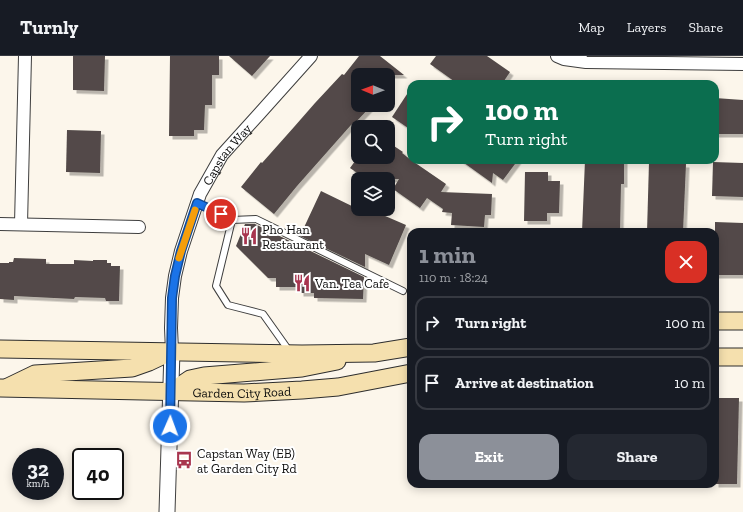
<!DOCTYPE html>
<meta charset="utf-8">
<style>
:root{--surface:#171b24;--page:#242831;--text:#f1f3f6;--muted:#9ea1a6;--line:#363941;--accent:#8c9099}
body{margin:0;font-family:"Zilla Slab",serif;background:var(--page);color:var(--text);height:100vh;display:flex;flex-direction:column;font-size:15px;white-space:nowrap}
*{box-sizing:border-box;margin:0}
p{font-size:13px;color:var(--muted)}
.icon{flex:none;width:22px;height:22px;fill:none;stroke:currentColor;stroke-width:2;stroke-linecap:round;stroke-linejoin:round}
.map{position:relative;flex:1;overflow:hidden}
.side{position:absolute;left:407px;top:172px;width:312px;height:260px;display:flex;flex-direction:column;background:var(--surface);border-radius:12px;box-shadow:0 2px 10px #0003}
.side>*{flex:none}
.guide{position:absolute;left:407px;top:24px;width:312px;height:84px;border-radius:12px;box-shadow:0 2px 10px #0003;background:#0b6e4f;color:#fff;overflow:hidden}
.needle{width:26px;rotate:271deg}
.tools{position:absolute;left:351px;top:12px;display:grid;gap:8px}
.tools a{display:grid;place-items:center;width:44px;height:44px;border-radius:8px;background:var(--surface);box-shadow:0 2px 10px #0003;font-size:20px}
.speed{position:absolute;left:12px;top:392px;display:flex;gap:8px;font-size:20px;font-weight:700;text-align:center}
.speed>*{display:grid;place-content:center;width:52px;height:52px;border-radius:50%;background:var(--surface);box-shadow:0 2px 10px #0003;line-height:1}
.speed small{font-size:10px;font-weight:400}
.speed .limit{border:2px solid #111;border-radius:6px;background:#fff;color:#111}
.pin{position:absolute;display:grid;place-items:center;width:34px;height:34px;color:#fff;margin:-17px;border:2px solid #fff;border-radius:50%;box-shadow:0 1px 4px #0007}
.me{position:absolute;width:44px;margin:-22px;rotate:2deg;stroke-linejoin:round;filter:drop-shadow(0 0 3px #0008)}
.turn{display:flex;align-items:center;gap:14px;height:84px;padding:0 12px;font-size:18px}
.turn .icon{width:52px;height:52px;stroke-width:2.5}
.turn b{display:block;font-size:28px;line-height:34px}
.round{display:grid;place-items:center;flex:none;width:42px;height:42px;border-radius:12px;background:var(--page)}
.overview{display:flex;align-items:center;justify-content:space-between;height:68px;padding:0 12px}
h1{font-size:24px;font-weight:700;line-height:30px;color:var(--accent)}
.action{display:flex;gap:8px;margin-top:auto;padding:8px 12px}
.action a{flex:1;height:46px;border-radius:12px;background:var(--accent);color:#fff;font-size:16px;font-weight:700;line-height:46px;text-align:center}
.action a+a{background:var(--page);color:var(--text)}
ul{padding:0;list-style:none}
li{display:flex;align-items:center;gap:12px;height:54px;margin:0 8px 6px;padding:0 4px;border:2px solid var(--line);border-radius:12px}
li div{flex:1}
li b{display:block;font-size:15px}
li em{font-style:normal}
header{display:flex;align-items:center;gap:24px;box-sizing:border-box;height:56px;padding:0 20px;background:var(--surface);border-bottom:1px solid var(--line)}
header strong{font-size:19px}
nav{display:flex;gap:22px;margin-inline-start:auto;font-size:14px}
.map>svg:first-child{display:block}
.building{fill:#524a48;filter:url(#shadow)}
.lines{fill:none;stroke-linecap:round;stroke-linejoin:round}
.service-casing{stroke:#3e3e3e;stroke-width:8}
.minor-casing{stroke:#3e3e3e;stroke-width:14}
.tertiary-casing{stroke:#3e3e3e;stroke-width:17}
.secondary-casing{stroke:#2d2d2d;stroke-width:19}
.service{stroke:#fff;stroke-width:6}
.minor{stroke:#fff;stroke-width:12}
.tertiary{stroke:#fff;stroke-width:15}
.secondary{stroke:#f5e0ae;stroke-width:17}
.route-casing{stroke:#114b97;stroke-width:10}
.route{stroke:#1a73e8;stroke-width:7}
.slow{stroke:#f59e0b;stroke-width:7}
.labels{text-anchor:middle;dominant-baseline:central;stroke-width:4;stroke-linejoin:round;paint-order:stroke}
.street-label{font-size:13px;fill:#0b0b0b;stroke:#fff}
.poi-label{font-size:13px;fill:#0b0b0b;stroke:#fff;text-anchor:start}
</style>
<header>
<strong>Turnly</strong>
<nav><a>Map</a><a>Layers</a><a>Share</a></nav>
</header>
<div class="map">
<svg width="743" height="456" viewBox="0 0 743 456">
<defs>
<filter id="shadow"><feDropShadow dx="3.5" dy="3.5" stdDeviation="0" flood-color="#0004"/></filter>
</defs>
<rect width="100%" height="100%" fill="#fcf6eb"/>
<g class="building">
<polygon points="73,0 105,0 104,35 73,34"/>
<polygon points="170,0 219,0 219,19 212,19 212,49 205,49 204,74 194,74 194,80 169,80"/>
<polygon points="229,0 270,0 252,20"/>
<polygon points="359,0 380,0 404,19 358,19 358,49 372,49 355,67 351,69 297,130 274,158 241,131 261,106 262,107 294,71 315,47 342,18 344,19"/>
<polygon points="436,0 487,0 510,16 502,28 458,28 430,8"/>
<polygon points="411,32 411,74 392,61"/>
<polygon points="715,42 743,44 743,78 715,78"/>
<polygon points="67,74 101,75 100,117 66,116"/>
<polygon points="388,86 403,96 402,97 411,104 446,128 441,136 492,138 491,159 485,159 484,171 451,169 452,157 442,156 443,153 427,142 420,152 393,133 399,123 366,123 350,112 358,101 388,101"/>
<polygon points="460,104 518,104 503,124 493,117 492,127"/>
<polygon points="585,104 624,104 624,128 621,128 620,176 582,176"/>
<polygon points="649,106 686,108 683,176 647,176"/>
<polygon points="713,106 743,107 743,141 712,140"/>
<polygon points="525,116 548,116 548,125 560,125 559,157 547,157 547,165 524,165"/>
<polygon points="321,135 358,153 369,153 406,169 389,209 365,198 365,211 300,180"/>
<polygon points="715,166 743,167 743,219 715,219"/>
<polygon points="245,168 255,168 364,221 363,243 314,242 314,237 300,237 300,231 276,231 276,222 268,222 236,190"/>
<polygon points="14,202 46,203 46,208 74,208 74,204 93,205 93,204 107,204 107,207 111,207 111,210 120,210 119,245 106,245 105,242 75,241 74,243 14,240 14,244 0,243 0,207 9,207 9,206 13,206"/>
<polygon points="715,342 739,342 737,428 715,428"/>
</g>
<g class="lines">
<g class="service-casing">
<g id="service">
<polyline points="197,147 232,164 216,230 228,249 263,258 290,296"/>
<polyline points="232,164 256,163 403,235"/>
</g>
</g>
<g class="minor-casing">
<g id="minor">
<polyline points="557,0 564,3 586,6 743,8"/>
<polyline points="0,168 139,171"/>
<polyline points="21,168 25,0"/>
<path id="s1" d="M172,295L171,272L172,242L175,220L181,195L200,138L222,99L260,57L311,0"/>
</g>
</g>
<g class="tertiary-casing">
<polyline id="tertiary" points="167,456 172,295"/>
</g>
<g class="secondary-casing">
<g id="secondary">
<polyline points="715,265 743,265"/>
<polyline points="0,293 302,298 374,297 411,291"/>
<polyline points="715,301 743,301"/>
<polyline points="8,331 35,318 132,312 149,306 168,297"/>
<path id="s2" d="M0,332L143,335L244,337L302,334L338,331L411,317"/>
<polyline points="171,336 190,323 204,320 302,312 337,305"/>
</g>
</g>
<use href="#service" class="service"/>
<use href="#minor" class="minor"/>
<use href="#tertiary" class="tertiary"/>
<use href="#secondary" class="secondary"/>
</g>
<g class="lines">
<g class="route-casing">
<polyline id="route" points="170,370 172,242 175,220 181,195 197,147 221,158"/>
</g>
<use href="#route" class="route"/>
<polyline class="slow" points="179,202 195,154"/>
</g>
<defs>
<g id="restaurant-bare" transform="scale(1.38)"><path d="M-5-6h1v4h1v-4h1v4h1v-4h1v5L-1.5 .5V6h-2V.5L-5-1ZM5-6V6H3V1.5H1.5Q1.5-4 5-6Z" fill="#a8354f" stroke="#fff" stroke-width="2.5" paint-order="stroke"/></g>
<g id="bus-bare" transform="scale(1.38)"><path d="M-5-6H5V4H4V6H2V4H-2V6H-4V4H-5ZM-3.5-4V0h7V-4ZM-3.5 1.2v1.5H-2V1.2ZM2 1.2v1.5H3.5V1.2Z" fill="#a8354f" stroke="#fff" stroke-width="2.5" paint-order="stroke"/></g>
</defs>
<g fill-rule="evenodd">
<use href="#restaurant-bare" x="249" y="180"/>
<use href="#restaurant-bare" x="302" y="227"/>
<use href="#bus-bare" x="184" y="404"/>
</g>
<g class="labels">
<g class="street-label">
<text stroke="none"><textPath href="#s1" startOffset="209">Capstan Way</textPath></text>
<text stroke="none"><textPath href="#s2" startOffset="242">Garden City Road</textPath></text>
</g>
<g class="poi-label">
<text x="262" y="173">Pho Han<tspan x="262" dy="15">Restaurant</tspan></text>
<text x="315" y="227">Van. Tea Cafe</text>
<text x="197" y="397">Capstan Way (EB)<tspan x="197" dy="15">at Garden City Rd</tspan></text>
</g>
</g>
</svg>
<div class="tools">
<a><svg class="needle" viewBox="-14 -14 28 28"><path d="M0-13l5 13h-10z" fill="#e53935"/><path d="M0 13l5-13h-10z" fill="#9ea1a6"/></svg></a>
<a><svg class="icon" aria-label="search" viewBox="0 0 24 24"><circle cx="10" cy="10" r="6"/><path d="M15 15l6 6"/></svg></a>
<a><svg class="icon" aria-label="layers" viewBox="0 0 24 24"><path d="M12 4l9 5-9 5-9-5zM3 14l9 5 9-5"/></svg></a>
</div>
<div class="speed"><div>32<small>km/h</small></div><div class="limit">40</div></div>
<div class="pin" style="left:221px;top:158px;background:#d93025"><svg class="icon" aria-label="arrive" viewBox="0 0 24 24"><path d="M6 21V4h12l-3 4 3 4H6"/></svg></div>
<svg class="me" style="left:170px;top:370px" viewBox="-20 -20 40 40"><circle r="17" fill="#1a73e8" stroke="#fff" stroke-width="3"/><path d="M0-11L8 9 0 5-8 9z" fill="#fff"/></svg>
<div class="guide">
<div class="turn"><svg class="icon" aria-label="right" viewBox="0 0 24 24"><path d="M7 20v-9h11M14 6l5 5-5 5"/></svg><div><b>100 m</b>Turn right</div></div>
</div>
<section class="side">
<div class="overview"><div><h1>1 min</h1><p>110 m · 18:24</p></div><a class="round" style="background:#d93025;color:#fff"><svg class="icon" aria-label="close" viewBox="0 0 24 24"><path d="M6 6l12 12M18 6L6 18"/></svg></a></div>
<ul>
<li><svg class="icon" aria-label="right" viewBox="0 0 24 24"><path d="M7 20v-9h11M14 6l5 5-5 5"/></svg><div><b>Turn right</b></div><em>100 m</em></li>
<li><svg class="icon" aria-label="arrive" viewBox="0 0 24 24"><path d="M6 21V4h12l-3 4 3 4H6"/></svg><div><b>Arrive at destination</b></div><em>10 m</em></li>
</ul>
<div class="action"><a>Exit</a><a>Share</a></div>
</section>
</div>
